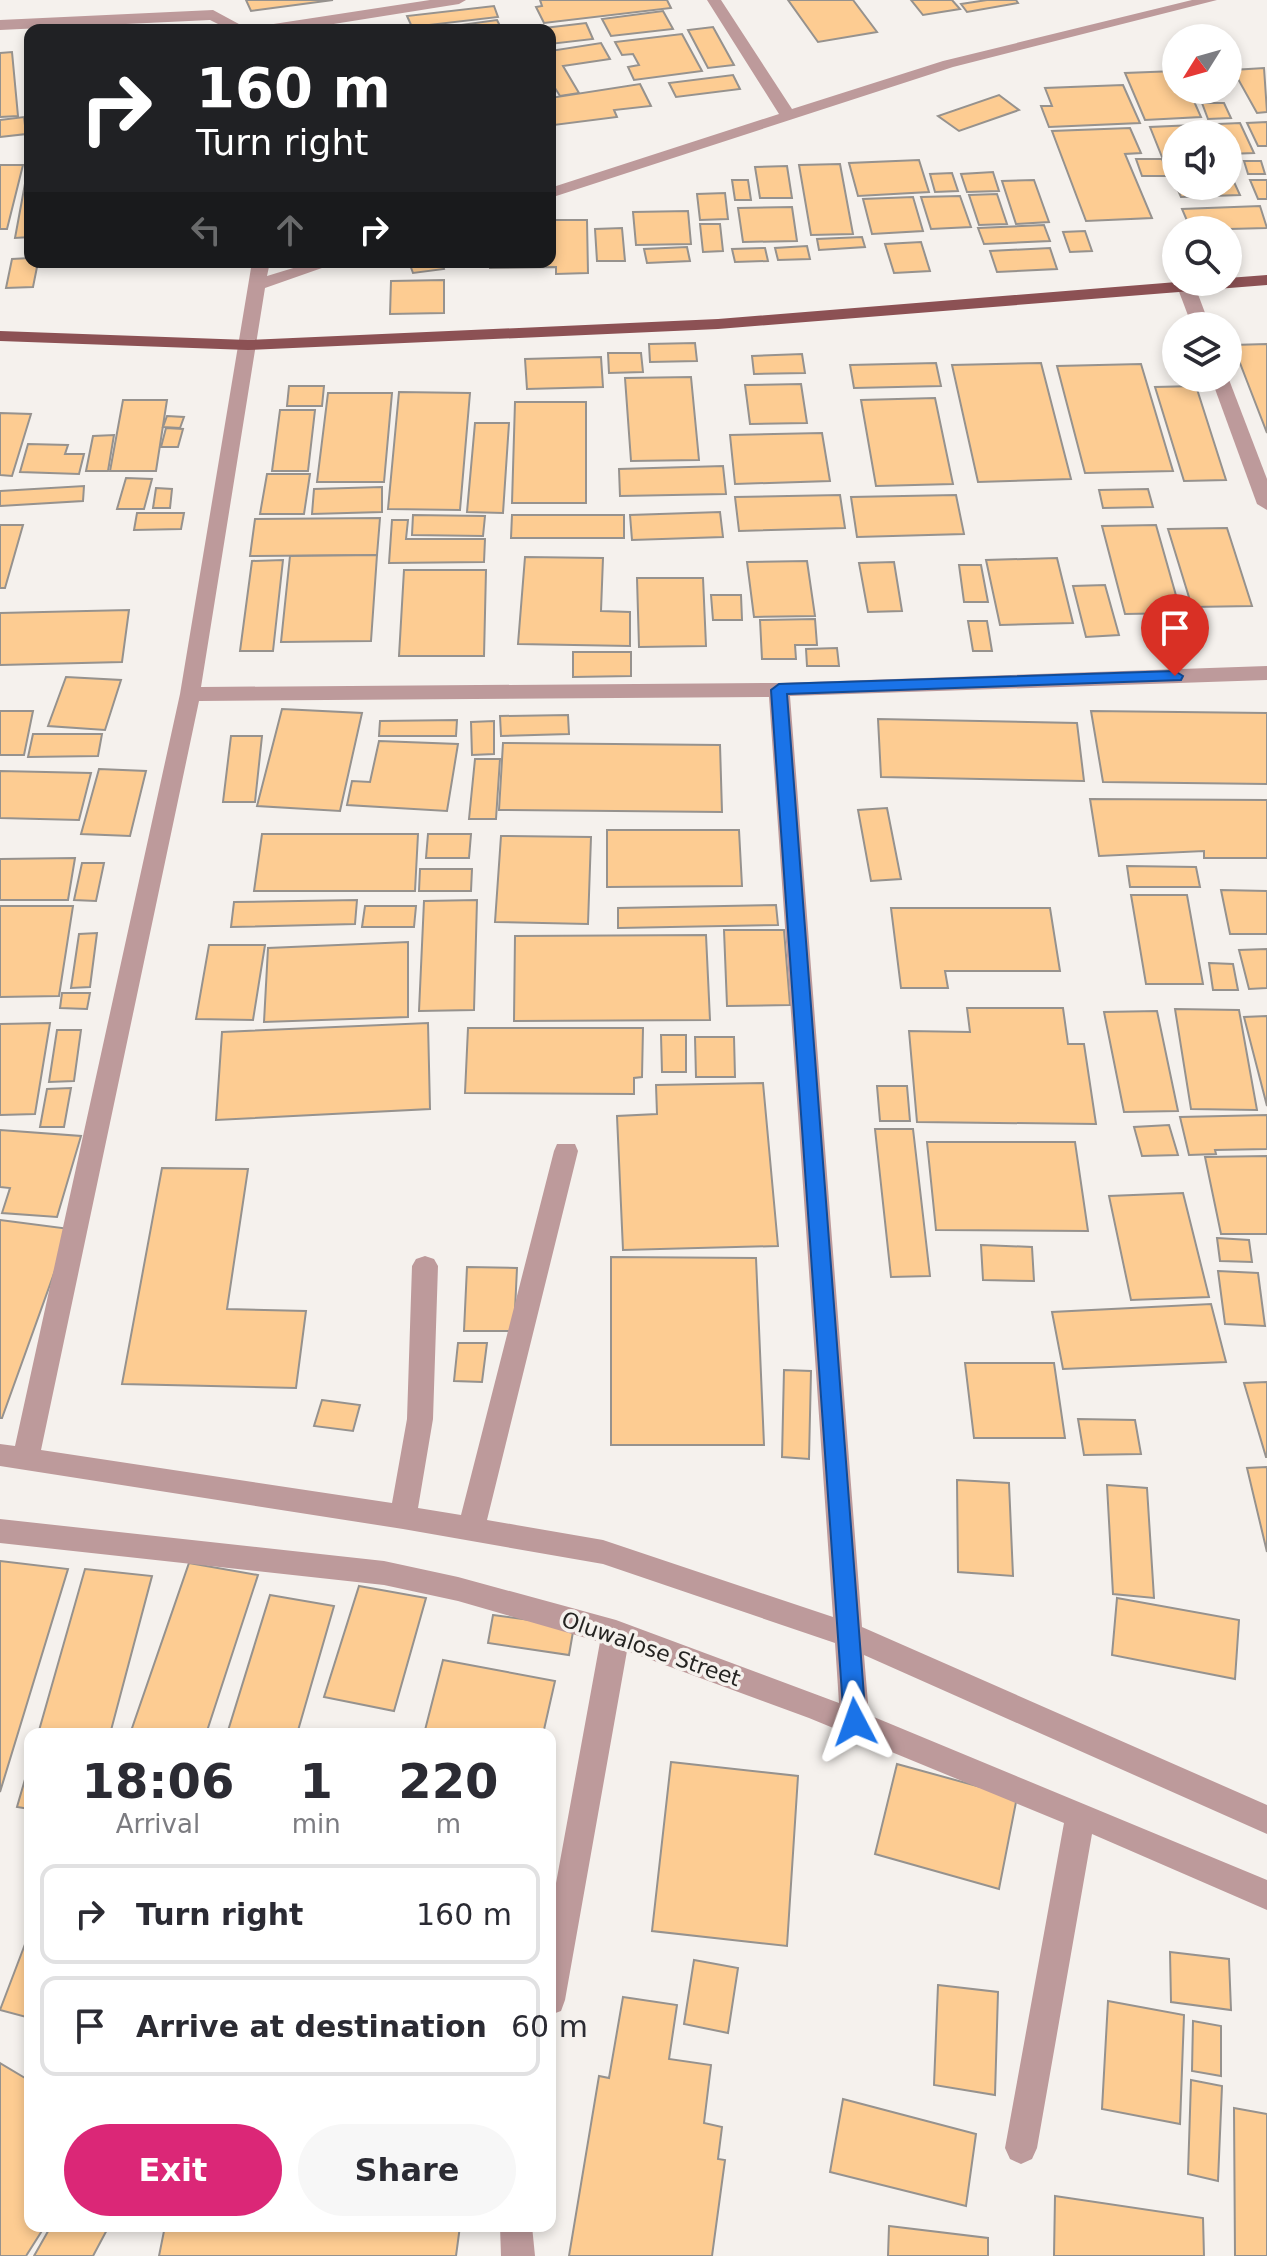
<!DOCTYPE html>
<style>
:root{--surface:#fff;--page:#f7f7f7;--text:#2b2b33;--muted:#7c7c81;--line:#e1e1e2;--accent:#db2777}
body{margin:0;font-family:"DejaVu Sans",sans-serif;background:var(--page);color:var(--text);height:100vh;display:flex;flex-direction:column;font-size:30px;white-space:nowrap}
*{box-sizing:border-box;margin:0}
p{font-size:26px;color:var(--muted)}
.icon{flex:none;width:44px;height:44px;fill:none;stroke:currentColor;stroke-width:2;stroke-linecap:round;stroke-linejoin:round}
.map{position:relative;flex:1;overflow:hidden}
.drawer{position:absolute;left:24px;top:1728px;width:532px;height:504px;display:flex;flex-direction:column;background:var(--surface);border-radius:16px;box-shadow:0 4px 12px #0003}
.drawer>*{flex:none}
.hud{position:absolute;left:24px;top:24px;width:532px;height:244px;border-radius:16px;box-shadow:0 4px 12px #0003;background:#202124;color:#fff;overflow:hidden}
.needle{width:52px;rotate:233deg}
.controls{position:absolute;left:1162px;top:24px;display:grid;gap:16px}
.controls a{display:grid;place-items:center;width:80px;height:80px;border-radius:50%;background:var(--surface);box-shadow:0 4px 12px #0003;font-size:40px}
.pin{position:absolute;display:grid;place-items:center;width:68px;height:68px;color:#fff;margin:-82px -34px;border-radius:50% 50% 50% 0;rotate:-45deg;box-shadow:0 0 8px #0007}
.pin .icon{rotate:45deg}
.me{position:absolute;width:88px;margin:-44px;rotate:356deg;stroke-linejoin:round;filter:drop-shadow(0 0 6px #0008)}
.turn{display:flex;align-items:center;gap:28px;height:168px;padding:0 40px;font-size:36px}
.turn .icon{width:104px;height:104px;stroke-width:2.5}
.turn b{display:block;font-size:56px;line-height:68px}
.lanes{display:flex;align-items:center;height:76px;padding:0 40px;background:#0003;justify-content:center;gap:40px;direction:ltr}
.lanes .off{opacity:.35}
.eta{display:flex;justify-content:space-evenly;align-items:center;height:136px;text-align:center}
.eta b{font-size:48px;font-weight:600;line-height:56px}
.button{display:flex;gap:16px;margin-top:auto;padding:16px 40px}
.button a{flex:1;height:92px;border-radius:48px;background:var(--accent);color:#fff;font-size:32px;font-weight:600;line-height:92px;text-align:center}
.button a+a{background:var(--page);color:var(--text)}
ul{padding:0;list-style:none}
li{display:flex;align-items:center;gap:24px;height:100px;margin:0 16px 12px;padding:0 24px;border:4px solid var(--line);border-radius:16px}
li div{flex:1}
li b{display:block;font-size:30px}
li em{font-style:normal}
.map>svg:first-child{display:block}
.building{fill:#fdcc92;stroke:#96928e;stroke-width:2}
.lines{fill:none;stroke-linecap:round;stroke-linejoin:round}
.minor{fill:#bd9a9b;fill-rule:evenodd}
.major{fill:#8c5154;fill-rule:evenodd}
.route{fill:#1a73e8;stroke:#114b97;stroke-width:2}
.labels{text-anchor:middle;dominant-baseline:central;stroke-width:7;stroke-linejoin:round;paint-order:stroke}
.street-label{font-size:22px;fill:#252422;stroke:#f5f1ed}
</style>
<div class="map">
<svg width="1267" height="2256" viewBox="0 0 1267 2256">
<rect width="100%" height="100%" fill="#f5f1ed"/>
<g class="building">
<polygon points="246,0 333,0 251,11"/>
<polygon points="540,0 667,0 671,8 544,23 536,7 542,6"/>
<polygon points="788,0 853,0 877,32 818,42"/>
<polygon points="911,0 952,0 960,9 923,15"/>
<polygon points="987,0 1016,0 1018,3 967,12 961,4"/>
<polygon points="494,6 498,17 412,27 407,16"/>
<polygon points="663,11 673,29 611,36 602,19"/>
<polygon points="497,20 502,30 432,29"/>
<polygon points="586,23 593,39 550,44 550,30 527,30"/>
<polygon points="713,27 734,65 708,68 688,30"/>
<polygon points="682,34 702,71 634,80 628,67 639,65 633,54 622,55 615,42"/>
<polygon points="601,43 610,59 563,66 579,93 560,96 555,88 550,89 550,51"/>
<polygon points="12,52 18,116 0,117 0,53"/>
<polygon points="1264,68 1267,112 1257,113 1233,70"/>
<polygon points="1176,71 1176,90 1189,90 1201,117 1145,120 1125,73"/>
<polygon points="733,75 740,89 676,97 669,83"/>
<polygon points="640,84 651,106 614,110 617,117 554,125 550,115 550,98"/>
<polygon points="1123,85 1140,123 1049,127 1041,106 1052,106 1045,88"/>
<polygon points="1196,90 1219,90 1222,96 1200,98"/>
<polygon points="999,95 1019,110 959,131 938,116"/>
<polygon points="1202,103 1224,103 1231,118 1208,119"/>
<polygon points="24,117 26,134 0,137 0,120"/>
<polygon points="1267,122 1267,146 1258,146 1247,123"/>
<polygon points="1240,123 1254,153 1228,154 1228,134 1176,134 1176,156 1162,157 1150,127"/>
<polygon points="1130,128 1141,153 1125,154 1152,218 1086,221 1052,131"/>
<polygon points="1136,159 1162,159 1169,176 1142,176"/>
<polygon points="919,160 929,192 858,196 849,163"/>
<polygon points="1244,161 1261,161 1265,174 1248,174"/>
<polygon points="29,162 30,237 15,238"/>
<polygon points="840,164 853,234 811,235 799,165"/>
<polygon points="0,165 23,165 7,229 0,229"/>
<polygon points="787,166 792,198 760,198 755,167"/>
<polygon points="1228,169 1240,195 1181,197 1176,186 1228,186"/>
<polygon points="993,172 999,191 967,192 961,174"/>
<polygon points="952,173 958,191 935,192 930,174"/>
<polygon points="732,180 748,180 751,200 735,200"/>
<polygon points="1034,180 1049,222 1016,224 1002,181"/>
<polygon points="1250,180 1267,180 1267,199 1258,199"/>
<polygon points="725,193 728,219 700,220 697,194"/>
<polygon points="997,194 1007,224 979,225 969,195"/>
<polygon points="960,196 971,227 931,229 921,197"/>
<polygon points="913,197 923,231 872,234 863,199"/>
<polygon points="1260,206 1267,228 1191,230 1182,209"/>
<polygon points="792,207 797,241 743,242 738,208"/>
<polygon points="688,211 691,244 636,245 633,212"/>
<polygon points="555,220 587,220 588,273 556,274 556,267 490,268 490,262 550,262 550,234 555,234"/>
<polygon points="700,224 720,224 723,251 703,252"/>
<polygon points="1044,225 1050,241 984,244 978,228"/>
<polygon points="622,228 625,261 597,261 595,229"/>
<polygon points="1085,231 1092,251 1070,252 1063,232"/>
<polygon points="862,237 865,247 819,250 817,239"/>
<polygon points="921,242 930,271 894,273 885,244"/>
<polygon points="807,246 810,259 778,260 775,248"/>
<polygon points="687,247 690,261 647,263 644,249"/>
<polygon points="765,248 768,261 735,262 732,249"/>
<polygon points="1050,248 1057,269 997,272 990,251"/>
<polygon points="30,258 30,262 38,262 33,287 6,288 12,259"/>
<polygon points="409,262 442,262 444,269 413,273"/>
<polygon points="444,280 444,313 390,314 391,281"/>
<polygon points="695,343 697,361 650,362 649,344"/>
<polygon points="1267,344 1267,433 1233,345"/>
<polygon points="608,353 641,353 643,372 609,373"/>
<polygon points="802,354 805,373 754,374 752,356"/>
<polygon points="601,357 603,387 527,389 525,359"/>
<polygon points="936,363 941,386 854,388 850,365"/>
<polygon points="1041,363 1071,479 978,482 952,365"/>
<polygon points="1141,364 1173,471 1085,473 1057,366"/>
<polygon points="691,377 699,460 631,461 625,378"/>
<polygon points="801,384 807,423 750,424 745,385"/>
<polygon points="289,386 324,386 322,406 287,406"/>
<polygon points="1196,386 1226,480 1184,481 1155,387"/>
<polygon points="399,392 470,393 460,510 388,509"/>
<polygon points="328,393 392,393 384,482 317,482"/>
<polygon points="935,398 953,484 876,486 861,400"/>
<polygon points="123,400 167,400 156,471 110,471"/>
<polygon points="515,402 586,402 586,503 512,503"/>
<polygon points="280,410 315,410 308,471 272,471"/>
<polygon points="0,413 31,414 12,476 0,475"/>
<polygon points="167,416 184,417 180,428 163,427"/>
<polygon points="475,423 509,423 503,513 467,512"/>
<polygon points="166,428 183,429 178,447 161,447"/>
<polygon points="822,433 830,481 735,484 730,435"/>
<polygon points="114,435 108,471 86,471 93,436"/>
<polygon points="28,444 68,445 65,454 84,454 79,474 20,472"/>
<polygon points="723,466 726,494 620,496 619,469"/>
<polygon points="267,474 310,474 304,514 260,514"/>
<polygon points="126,478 152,479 144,509 117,509"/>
<polygon points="84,486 83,501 0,506 0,491"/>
<polygon points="382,487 382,512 312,514 314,489"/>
<polygon points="156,488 172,489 170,508 153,508"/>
<polygon points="1148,489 1153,507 1103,508 1099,490"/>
<polygon points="840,495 845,528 739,531 735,497"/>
<polygon points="956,495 964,534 857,537 851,497"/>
<polygon points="720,512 723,537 632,540 630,515"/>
<polygon points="137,513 184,513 181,529 134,530"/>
<polygon points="413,515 485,516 483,536 412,535"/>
<polygon points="512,515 624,515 624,538 511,538"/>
<polygon points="380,518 377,555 250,556 255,519"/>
<polygon points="392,520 408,520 406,539 485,539 484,562 389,563"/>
<polygon points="0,525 23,525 5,588 0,588"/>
<polygon points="1156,525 1181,613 1125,614 1102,526"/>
<polygon points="1227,528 1252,606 1192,607 1168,529"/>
<polygon points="377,555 371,641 281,642 290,556"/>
<polygon points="525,557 603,558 601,611 630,612 630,646 518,644"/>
<polygon points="1057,558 1073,623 1000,625 986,560"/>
<polygon points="283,560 273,651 240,651 252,561"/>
<polygon points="807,561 815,616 754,617 747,562"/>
<polygon points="894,562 902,611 868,612 859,563"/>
<polygon points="959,565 981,565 988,602 964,602"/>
<polygon points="404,570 486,570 484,656 399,656"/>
<polygon points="637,578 703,578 706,646 639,647"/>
<polygon points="1105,585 1119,635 1086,637 1073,586"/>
<polygon points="711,595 741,595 742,620 713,620"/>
<polygon points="129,610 122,662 0,665 0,613"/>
<polygon points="815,619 817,645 795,645 796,659 762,659 760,620"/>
<polygon points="968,621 987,621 992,651 973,651"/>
<polygon points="837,648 839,666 807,666 806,649"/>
<polygon points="573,652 631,652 631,676 573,677"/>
<polygon points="66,677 121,680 105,730 48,726"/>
<polygon points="282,709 362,713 340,811 257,806"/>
<polygon points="0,711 33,711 24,755 0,755"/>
<polygon points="1091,711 1267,713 1267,784 1103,782"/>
<polygon points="568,715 569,734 501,736 500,716"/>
<polygon points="878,719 1077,723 1084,781 881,777"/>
<polygon points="457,720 456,736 379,736 380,721"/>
<polygon points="494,721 494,754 472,755 471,722"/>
<polygon points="33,734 102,734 98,756 28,757"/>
<polygon points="231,736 262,736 255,802 223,802"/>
<polygon points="379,741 458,744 447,811 347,805 352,781 370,782"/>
<polygon points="503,743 720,745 722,812 499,810"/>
<polygon points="475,759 500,759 496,819 469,819"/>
<polygon points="99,769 146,771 130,836 81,834"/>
<polygon points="0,771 91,773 79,820 0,818"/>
<polygon points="1090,799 1267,800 1267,858 1204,858 1204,851 1099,856"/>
<polygon points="887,808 901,879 871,881 858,810"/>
<polygon points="607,830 739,830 742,886 607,887"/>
<polygon points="262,834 418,834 415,891 254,891"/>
<polygon points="428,834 471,834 469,858 426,858"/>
<polygon points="501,836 591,837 588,924 495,922"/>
<polygon points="75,858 68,900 0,900 0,859"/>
<polygon points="82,863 104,863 96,901 74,900"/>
<polygon points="1127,866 1196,867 1200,887 1130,887"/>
<polygon points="420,869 472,869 471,891 419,891"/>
<polygon points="1221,890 1267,891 1267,934 1230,934"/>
<polygon points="1131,895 1187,895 1203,984 1146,984"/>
<polygon points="357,900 355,924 231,927 234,902"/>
<polygon points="477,900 474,1010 419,1011 424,901"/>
<polygon points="776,905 778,925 618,928 618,908"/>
<polygon points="0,906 73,906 59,996 0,997"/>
<polygon points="365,906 416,906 414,927 362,927"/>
<polygon points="891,908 1050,908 1060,971 945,971 948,988 901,988"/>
<polygon points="724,930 784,930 790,1005 727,1006"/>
<polygon points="97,933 90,987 71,988 79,934"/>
<polygon points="706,935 710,1020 514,1021 515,936"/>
<polygon points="408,942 408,1017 264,1022 268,948"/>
<polygon points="209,945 265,945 253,1020 196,1019"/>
<polygon points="1267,949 1267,988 1249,989 1239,950"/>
<polygon points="1209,963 1233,964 1238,990 1213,990"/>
<polygon points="62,993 90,993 87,1009 60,1008"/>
<polygon points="967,1008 1063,1008 1068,1044 1084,1044 1096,1124 917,1122 909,1031 970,1032"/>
<polygon points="1175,1009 1239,1010 1257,1110 1191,1109"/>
<polygon points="1157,1011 1178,1111 1124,1112 1104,1012"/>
<polygon points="1267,1016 1267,1106 1244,1017"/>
<polygon points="50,1023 35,1114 0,1115 0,1024"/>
<polygon points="428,1023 430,1109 216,1120 222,1032"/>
<polygon points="468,1028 643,1028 642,1077 634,1078 634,1094 465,1093"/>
<polygon points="57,1030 81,1030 74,1081 49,1082"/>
<polygon points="661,1035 686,1035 686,1072 662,1072"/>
<polygon points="695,1037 734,1037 735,1077 696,1077"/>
<polygon points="763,1083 778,1246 623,1250 617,1116 657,1114 656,1085"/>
<polygon points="877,1086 907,1086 910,1121 880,1121"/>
<polygon points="71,1088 64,1127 40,1127 47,1089"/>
<polygon points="1267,1115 1267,1149 1215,1150 1216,1154 1189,1155 1180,1117"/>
<polygon points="1169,1125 1178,1155 1142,1156 1134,1127"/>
<polygon points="875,1129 913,1129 930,1276 891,1277"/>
<polygon points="0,1130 81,1136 57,1217 2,1213 10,1188 0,1187"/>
<polygon points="927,1142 1075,1142 1088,1231 936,1230"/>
<polygon points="1267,1156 1267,1234 1221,1234 1205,1157"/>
<polygon points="162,1168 248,1169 227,1309 306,1311 296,1388 122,1384"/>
<polygon points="1183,1193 1209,1297 1131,1300 1109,1196"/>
<polygon points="0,1220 70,1229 2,1418 0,1418"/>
<polygon points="1217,1238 1249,1240 1252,1262 1220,1261"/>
<polygon points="981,1245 1032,1247 1034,1281 983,1280"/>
<polygon points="611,1257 756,1258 764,1445 611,1445"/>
<polygon points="467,1267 517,1268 514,1331 464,1331"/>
<polygon points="1218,1271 1258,1273 1265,1326 1225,1324"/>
<polygon points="1211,1304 1226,1362 1063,1369 1052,1312"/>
<polygon points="458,1343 487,1343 482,1382 454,1381"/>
<polygon points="965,1363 1054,1363 1065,1438 974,1438"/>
<polygon points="784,1370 811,1371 809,1459 782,1457"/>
<polygon points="1267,1382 1267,1457 1266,1457 1244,1383"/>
<polygon points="322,1400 360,1405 353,1431 314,1426"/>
<polygon points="1078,1419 1135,1420 1141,1454 1084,1455"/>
<polygon points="1267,1467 1267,1552 1247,1468"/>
<polygon points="957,1480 1009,1483 1013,1576 958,1572"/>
<polygon points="1107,1485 1147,1488 1154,1598 1113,1594"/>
<polygon points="0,1561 68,1569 0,1792"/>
<polygon points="189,1563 258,1575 206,1734 130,1734"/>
<polygon points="85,1569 152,1576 110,1734 38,1734"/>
<polygon points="359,1586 426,1598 394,1711 324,1697"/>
<polygon points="270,1595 334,1606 297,1734 227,1734"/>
<polygon points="1117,1598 1239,1620 1235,1679 1112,1655"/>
<polygon points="493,1615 574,1626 569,1655 488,1643"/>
<polygon points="443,1660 555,1681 543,1734 424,1734"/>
<polygon points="30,1762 30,1809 17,1807"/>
<polygon points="671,1762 798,1776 787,1946 652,1931"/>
<polygon points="897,1764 1017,1797 999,1889 875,1854"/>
<polygon points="30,1931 30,2018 0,2010"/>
<polygon points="1170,1952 1229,1959 1231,2010 1171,2002"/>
<polygon points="694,1960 738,1968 728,2033 684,2024"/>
<polygon points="938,1985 998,1992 995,2095 934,2085"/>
<polygon points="623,1997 677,2005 669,2059 711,2065 704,2123 722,2127 718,2159 725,2160 712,2256 569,2256 599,2076 609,2078"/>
<polygon points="1108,2001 1184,2015 1180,2124 1102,2109"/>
<polygon points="1193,2021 1221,2026 1221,2076 1192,2071"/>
<polygon points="0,2063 30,2081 30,2226 45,2226 26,2256 0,2256"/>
<polygon points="1191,2080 1222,2086 1218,2181 1188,2174"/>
<polygon points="843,2099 976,2134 966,2206 830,2172"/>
<polygon points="1234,2108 1267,2114 1267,2256 1235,2256"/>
<polygon points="1055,2196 1203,2218 1204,2256 1054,2256"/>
<polygon points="51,2226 109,2226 93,2256 34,2256"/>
<polygon points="165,2226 460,2226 456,2256 159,2256"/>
<polygon points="889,2226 988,2238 988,2256 888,2256"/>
</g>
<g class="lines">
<g class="minor">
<polygon points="430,0 466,0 459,4 296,30 259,30 267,25"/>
<polygon points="707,0 721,0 792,109 943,61 1192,0 1217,0 953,67 550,198 550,188 779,114"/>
<polygon points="213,10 250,30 230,30 210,20 0,30 0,20"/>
<path d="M252,262H270L267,276L313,262H339L265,288L201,687L779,683L1267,666V680L790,696L862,1627L1267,1805V1834L864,1655L869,1715L1267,1880V1910L1092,1834L1037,2148L1032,2159L1021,2164L1010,2159L1005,2148L1064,1823L809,1718L627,1651L565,2000L561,2011L550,2015V1916L600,1642L458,1601L384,1585L0,1543V1519L384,1561L458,1577L616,1620L839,1703L835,1643L603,1564L403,1529L0,1466V1444L15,1446L180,694ZM769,697L833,1617L603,1540L487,1520L578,1151L575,1144H557L554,1151L461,1515L418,1508L433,1419L438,1266L434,1259L425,1256L416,1259L412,1266L407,1419L392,1503L41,1450L199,701Z"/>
<polygon points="1187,284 1196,289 1210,326 1192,326 1178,289"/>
<polygon points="1228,377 1267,479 1267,510 1257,504 1211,378"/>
<polygon points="500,2226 532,2226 535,2256 501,2256"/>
</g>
<polygon class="major" points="1267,275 1267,285 718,329 248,350 0,341 0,331 248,340 718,319 1177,282 1228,282 1228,278"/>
</g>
<polygon class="route" points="1175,671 1183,676 1181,680 787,694 866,1722 863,1730 855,1733 847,1730 844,1722 771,690 779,684"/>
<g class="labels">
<g class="street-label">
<text transform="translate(651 1649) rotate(19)">Oluwalose Street</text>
</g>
</g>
</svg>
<div class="controls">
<a><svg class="needle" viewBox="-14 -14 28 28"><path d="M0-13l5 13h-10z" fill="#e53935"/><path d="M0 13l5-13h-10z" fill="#7c7c81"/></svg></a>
<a><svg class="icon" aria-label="sound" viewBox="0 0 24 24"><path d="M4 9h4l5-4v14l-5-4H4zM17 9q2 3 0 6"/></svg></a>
<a><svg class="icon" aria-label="search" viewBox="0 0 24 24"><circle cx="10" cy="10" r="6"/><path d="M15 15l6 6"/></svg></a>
<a><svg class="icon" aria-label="layers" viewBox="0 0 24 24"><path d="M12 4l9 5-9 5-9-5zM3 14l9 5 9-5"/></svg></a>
</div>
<div class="pin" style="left:1175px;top:676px;background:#d93025"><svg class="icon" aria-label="arrive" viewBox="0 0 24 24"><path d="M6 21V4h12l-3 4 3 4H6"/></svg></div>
<svg class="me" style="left:855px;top:1722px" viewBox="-20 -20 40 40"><path d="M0-17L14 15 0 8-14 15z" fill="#1a73e8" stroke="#fff" stroke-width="4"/></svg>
<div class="hud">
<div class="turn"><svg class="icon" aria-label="right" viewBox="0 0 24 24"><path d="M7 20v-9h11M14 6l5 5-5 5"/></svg><div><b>160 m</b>Turn right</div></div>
<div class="lanes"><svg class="icon off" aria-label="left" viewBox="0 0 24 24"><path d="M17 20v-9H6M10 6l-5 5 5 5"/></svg><svg class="icon off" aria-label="ahead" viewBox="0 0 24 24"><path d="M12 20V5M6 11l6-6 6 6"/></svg><svg class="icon" aria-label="right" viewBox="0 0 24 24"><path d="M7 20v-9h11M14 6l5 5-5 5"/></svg></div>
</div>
<section class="drawer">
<div class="eta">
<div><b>18:06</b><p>Arrival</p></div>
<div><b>1</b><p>min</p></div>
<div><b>220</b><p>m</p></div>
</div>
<ul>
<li><svg class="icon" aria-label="right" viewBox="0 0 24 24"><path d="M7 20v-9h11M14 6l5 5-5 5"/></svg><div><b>Turn right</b></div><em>160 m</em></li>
<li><svg class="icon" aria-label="arrive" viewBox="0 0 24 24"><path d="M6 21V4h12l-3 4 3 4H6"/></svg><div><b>Arrive at destination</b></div><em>60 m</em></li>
</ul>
<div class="button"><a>Exit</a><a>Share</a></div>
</section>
</div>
